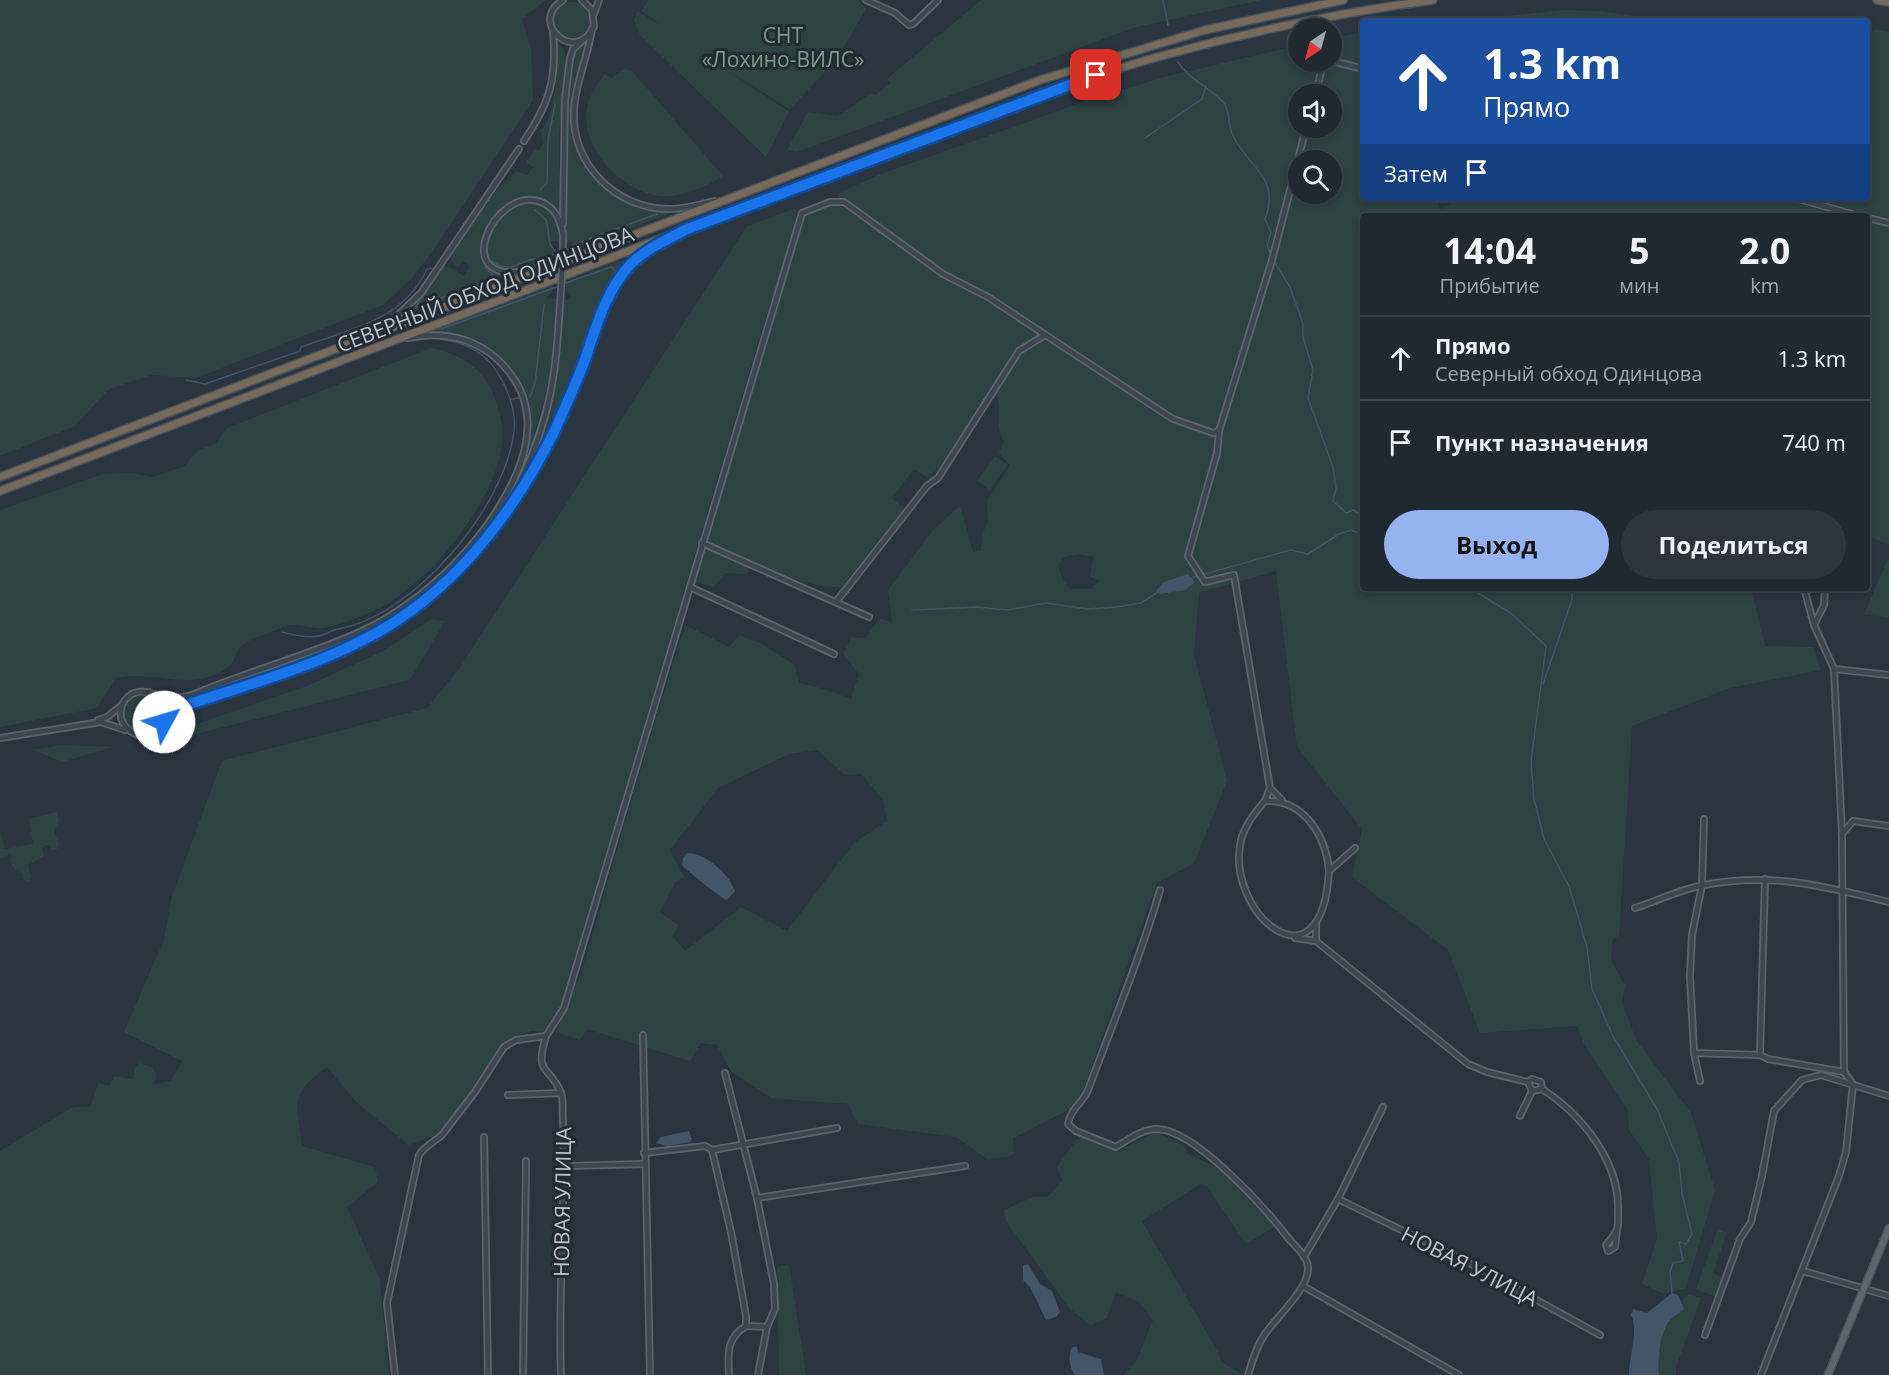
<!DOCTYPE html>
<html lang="ru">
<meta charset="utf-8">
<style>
:root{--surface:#202830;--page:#2d343c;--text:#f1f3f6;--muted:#a2a6ab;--line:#3d444c;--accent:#95b2f1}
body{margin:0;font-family:"Open Sans",sans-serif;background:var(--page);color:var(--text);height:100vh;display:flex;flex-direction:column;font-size:22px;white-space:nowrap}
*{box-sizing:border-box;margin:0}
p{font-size:20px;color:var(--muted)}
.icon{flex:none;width:33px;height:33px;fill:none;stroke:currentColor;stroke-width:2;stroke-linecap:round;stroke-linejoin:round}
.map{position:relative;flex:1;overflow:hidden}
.panel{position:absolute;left:1360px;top:213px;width:510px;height:378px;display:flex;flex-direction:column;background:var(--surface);border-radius:6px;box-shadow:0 3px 9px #0003,0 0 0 2px var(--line)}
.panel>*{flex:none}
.hud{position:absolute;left:1360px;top:18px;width:510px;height:183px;border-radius:6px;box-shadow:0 3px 9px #0003,0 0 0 2px var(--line);background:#1a4fa0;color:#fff;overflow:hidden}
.needle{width:39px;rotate:216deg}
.fabs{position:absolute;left:1288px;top:18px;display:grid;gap:12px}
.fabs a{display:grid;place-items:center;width:54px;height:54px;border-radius:50%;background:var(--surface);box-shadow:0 3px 9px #0003,0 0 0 2px var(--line);font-size:30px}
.pin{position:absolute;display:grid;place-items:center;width:51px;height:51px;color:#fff;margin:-26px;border-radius:12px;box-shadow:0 3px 9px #0006}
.me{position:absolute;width:66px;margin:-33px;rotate:51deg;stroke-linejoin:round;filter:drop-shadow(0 0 4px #0008)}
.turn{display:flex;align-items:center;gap:21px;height:126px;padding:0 24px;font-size:27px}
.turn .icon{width:78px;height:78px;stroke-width:2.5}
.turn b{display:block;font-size:42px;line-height:51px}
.then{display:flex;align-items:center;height:57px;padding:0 24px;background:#0003;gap:12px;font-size:22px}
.eta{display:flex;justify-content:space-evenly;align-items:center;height:102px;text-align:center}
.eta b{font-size:36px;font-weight:700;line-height:42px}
.primary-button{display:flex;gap:12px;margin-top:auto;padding:12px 24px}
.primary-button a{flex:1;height:69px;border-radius:36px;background:var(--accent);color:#111;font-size:24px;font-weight:700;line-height:69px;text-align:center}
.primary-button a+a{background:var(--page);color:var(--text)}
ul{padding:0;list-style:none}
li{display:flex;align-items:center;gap:18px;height:84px;padding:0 24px;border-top:2px solid var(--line)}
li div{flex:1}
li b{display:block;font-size:22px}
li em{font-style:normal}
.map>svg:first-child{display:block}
.green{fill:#2f4343;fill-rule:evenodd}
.water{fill:#445568}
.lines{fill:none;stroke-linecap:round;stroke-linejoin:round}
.stream{stroke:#445568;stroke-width:1.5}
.minor-casing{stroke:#5c646d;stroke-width:8}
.major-casing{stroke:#4b525c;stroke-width:9}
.highway-casing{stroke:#49515a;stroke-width:10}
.minor{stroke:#3e4650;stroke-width:4.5}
.major{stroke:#5d656f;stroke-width:6}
.highway{stroke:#756a5c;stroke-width:7}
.minor-bridge-casing{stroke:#5c646d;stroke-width:8;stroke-linecap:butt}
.minor-bridge{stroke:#3e4650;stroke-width:4.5}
.route-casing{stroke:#114b97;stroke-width:15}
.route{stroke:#1a73e8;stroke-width:10}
.labels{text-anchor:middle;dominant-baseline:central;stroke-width:6;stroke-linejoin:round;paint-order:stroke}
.park-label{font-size:21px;fill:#7c9d82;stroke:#232b35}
.street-label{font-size:21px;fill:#bbc2ca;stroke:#232b35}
</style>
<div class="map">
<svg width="1889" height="1375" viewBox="0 0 1889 1375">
<rect width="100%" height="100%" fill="#2a3540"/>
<g class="green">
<polygon points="0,0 546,0 522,19 531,49 533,100 429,256 410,280 383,305 196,378 151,375 109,389 75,426 0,456"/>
<polygon points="649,0 858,0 866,9 838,57 790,110 717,64 789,111 766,157 640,35 634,19 638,11 663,27 641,11"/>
<polygon points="981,0 1261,0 1133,28 797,152 787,150 808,112 838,116 871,93 876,95 890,83 887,79"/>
<circle cx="572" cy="20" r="18"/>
<polygon points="1563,10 1599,11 1670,21 1460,21"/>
<path d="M1876,29L1889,32V545L1868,536V216H1364V588H1751L1765,646L1813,647L1821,670L1730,688L1632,726L1619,935L1612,941L1611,961L1625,985L1622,1002L1636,1040L1691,1113L1715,1190L1686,1288L1664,1294L1642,1284L1657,1239L1649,1159L1629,1130L1628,1111L1584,1044L1577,1026L1480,1033L1448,950L1352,877L1362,829L1297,747L1276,571L1199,593L1194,654L1227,781L1194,863L1157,883L1078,1105L1013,1138L1014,1153L1008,1157L987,1159L956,1137L858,1124L848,1104L772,1098L731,1072L717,1045L701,1043L690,1061L587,1029L580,1040L555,1032C583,981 595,924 611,869C635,787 659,706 685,625L729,647L739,635L760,643L795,665L799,683L824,689L851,699L859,674L843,654L852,637L866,638L879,618L892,622L888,590L933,530L960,506L973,552L981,551L982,534L988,522L987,501L1010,465L999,453L1004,441C995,427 1002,414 997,397L990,394L939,468L928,478L914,469L892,498L904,509L842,587C810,588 784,575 755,563L747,574L725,573L714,587L694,582L775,313L798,224L762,329L560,1009L543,1032L532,1031L505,1040L473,1090L438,1134L409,1145L357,1103L327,1067C288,1095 297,1103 302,1146L375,1167L378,1182L347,1207L380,1280L389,1375H0V1151L71,1108L91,1106L98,1083L110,1086L114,1076L133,1079L135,1068L139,1063L152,1067L156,1074L155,1084L171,1081L182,1061L124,1032L164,940L171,899L222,761L427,708L459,669L747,226L794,209L802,213L830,203L836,206L839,193L878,175L1086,101L1164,77L1299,45V62H1332V38L1363,32L1364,198H1438L1440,209L1460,198H1868V33ZM1299,94H1332V128H1299ZM1299,160H1332V194H1299ZM1078,554L1093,557L1090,577L1100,581L1091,589H1070L1062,578L1058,566L1064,557ZM817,750L845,775L861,774L883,799L887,821L854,843L787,931L741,907L685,951L672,936L679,926L660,912L675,882L684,877L670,850L718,788L789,754Z"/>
<path d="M557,43L564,49L566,58L559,138L560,213C552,206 545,199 533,197C506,193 469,237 484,262C489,271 500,273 506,277L399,317L417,301L442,267L448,266L464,276L470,266L463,261L458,268L452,263L451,253L497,190L516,171L527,175L533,167L526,162L535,149L538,151L543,144L541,131L549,117L556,85Z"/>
<path d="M584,44L587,48C580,70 571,93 571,116C570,171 621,215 675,211L568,253L573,242H566L565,135L568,100L573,55Z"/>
<path d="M624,69L631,70L723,176C705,188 676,200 654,195C615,186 573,139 590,98C593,90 600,82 604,74L612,78Z"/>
<path d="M527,202C552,205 560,218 560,242L548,241L551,248L557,253L549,256L550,260C538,264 523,271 510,271C464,273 494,208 527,202Z"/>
<polygon points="638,254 621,272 609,291 564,406 538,453 557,377 564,300 571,298 566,291 566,282"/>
<path d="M553,286L554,290L546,298L557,299L550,375L530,452L527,451C544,384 490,331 425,333Z"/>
<path d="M431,348C474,357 492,378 501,420C514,483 434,579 382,607C370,613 336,627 323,628C308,629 297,621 283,627C271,633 251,637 241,646C236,651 235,661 230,666C226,670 212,676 206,678C176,685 146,671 116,678L97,708L0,727V510L103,474L133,473L152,477L185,466L198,450L216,444L227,428Z"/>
<polygon points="995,456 1008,465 990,490 977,481"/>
<polygon points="1889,557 1889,618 1864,614"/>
<polygon points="431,619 445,621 410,680 187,736 191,726 307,686 383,651"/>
<circle cx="142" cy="713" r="17"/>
<polygon points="60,745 113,747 62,762 34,750"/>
<polygon points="57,812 59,820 54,832 59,843 57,849 51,851 51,845 45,845 42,850 44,856 28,865 31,877 28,882 23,879 22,873 16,871 10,861 11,854 0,859 0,829 5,849 33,844 29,819"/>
<polygon points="1156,1132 1184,1145 1188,1154 1222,1170 1276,1226 1246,1244 1207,1186 1201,1184 1142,1221 1218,1352 1221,1362 1243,1375 1123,1375 1136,1362 1153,1320 1139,1302 1116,1292 1107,1318 1090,1325 1070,1309 1006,1221 1004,1210 1033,1197 1049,1196 1062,1180 1057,1167 1079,1136 1118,1151"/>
<polygon points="1718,1229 1727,1233 1713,1273 1723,1277 1716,1297 1696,1289"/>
<polygon points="789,1264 806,1375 779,1375 777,1267"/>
<path d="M1689,1294L1701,1298L1676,1367V1375H1659C1658,1360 1659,1335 1669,1323C1673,1318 1679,1315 1683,1309L1681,1301Z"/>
</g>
<g class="water">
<polygon points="1188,574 1195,582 1185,590 1160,594 1156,591 1164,582"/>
<path d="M687,853C705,852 730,875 735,891L727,900C723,900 686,870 682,865L683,858Z"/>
<polygon points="689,1131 692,1140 690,1142 667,1146 656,1143 661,1137"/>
<polygon points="1028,1264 1040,1284 1052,1291 1060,1312 1056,1317 1046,1320 1030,1287 1023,1280 1023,1266"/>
<path d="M1672,1293L1678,1295L1684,1309C1679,1314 1673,1317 1669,1322C1659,1335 1658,1360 1659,1375H1629C1629,1357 1639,1329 1631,1315L1633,1309L1647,1313Z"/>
<path d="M1072,1347H1077L1078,1352L1101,1359L1104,1375H1075C1069,1368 1068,1355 1072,1347Z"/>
</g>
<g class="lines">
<g class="stream">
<polyline points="1163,0 1168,25"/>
<path d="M1178,62C1189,80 1210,87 1223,102C1230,110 1228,124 1232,133C1245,166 1282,176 1265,219L1271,232L1267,246L1271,254"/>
<polyline points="1145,138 1202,99 1206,86"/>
<polyline points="540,190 547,183 548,140 555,104"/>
<path d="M535,210L546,220C551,234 545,243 557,253"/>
<polyline points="565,251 573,245 657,214"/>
<path d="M492,261C505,271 514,267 527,261C533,258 552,256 561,253"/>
<polyline points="1274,261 1290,287 1303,324 1303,337 1313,370 1308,398 1333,467 1336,489 1333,501 1346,513 1353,510 1360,514 1364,532"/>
<polyline points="438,274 415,308 495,277 485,267"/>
<polyline points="563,284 611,267 617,272"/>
<polyline points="441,329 559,286"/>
<path d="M186,380L205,384L300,351L301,347C350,329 403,321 427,269L432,268"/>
<polyline points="530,397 535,383 544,305"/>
<polyline points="511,399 519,398"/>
<polyline points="1190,578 1291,550 1308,554 1339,534 1351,530 1364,535"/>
<polyline points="1470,588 1512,614 1546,646 1531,762 1534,799 1544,839 1569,886 1587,947 1592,989 1613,1036 1657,1109 1679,1162 1682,1193 1692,1234 1686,1244 1679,1242 1683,1261 1673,1263 1670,1272 1672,1293"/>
<polyline points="912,610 977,607 1007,610 1046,603 1087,609 1117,607 1141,603 1158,592"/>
<path d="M282,632C294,635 305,638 318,636C325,635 332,630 338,629C414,616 505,508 514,431C516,412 509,391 499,375C486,352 465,342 440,339"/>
<polyline points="1543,684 1572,600 1572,588"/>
</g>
<g class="minor-casing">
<g id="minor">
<path d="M563,0C527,22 576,66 594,26L592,10L582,0"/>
<polyline points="866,0 895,13 909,25 913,24 938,0"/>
<polyline points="594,14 599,0"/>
<path d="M592,29C588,57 575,83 574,111C571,164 616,209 669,209C684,209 699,205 714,201"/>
<polyline points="1332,61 1364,69"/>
<polyline points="1316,94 1321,71 1330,62"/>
<path d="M524,141C550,102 557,79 553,32"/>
<polyline points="1795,198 1859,216"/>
<polyline points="1868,218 1889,223"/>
<polyline points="563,224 565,100 570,58 573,49 583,40"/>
<polyline points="563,250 563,233"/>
<path d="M536,269C442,293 495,183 541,202C556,208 560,220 563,234"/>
<polyline points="372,332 398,315 421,293 519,149"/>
<path d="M514,500C539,464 559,423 576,382C604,315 600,277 671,238"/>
<polyline points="702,543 869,617"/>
<polyline points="690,587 834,654"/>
<polyline points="1804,588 1814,625 1834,669 1842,834 1844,1072"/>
<polyline points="836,602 927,486 938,478 1019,351 1045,335"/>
<polyline points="1814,625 1824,605 1825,588"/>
<polyline points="1834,669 1889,675"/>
<path d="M149,692L163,704L164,722L154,733L137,735C129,731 123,726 121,718C120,711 121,705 125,700C138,684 155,696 170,698C178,699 187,696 194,695"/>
<polyline points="202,693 229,687"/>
<path d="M192,695C248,671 308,656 362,631C427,600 487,540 516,475C531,441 534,403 509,372C484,340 448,330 408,338"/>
<polyline points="98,720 107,717 121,706"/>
<path d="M162,725L173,713L187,705C246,685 311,668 366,639C458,590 524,505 548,404C557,367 558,329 561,291"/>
<polyline points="0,738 101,722 125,730"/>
<polyline points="1270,788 1282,800"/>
<polyline points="1265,801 1270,788 1234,575 1205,582 1188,556 1217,453 1219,431 1272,260 1306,128"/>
<polyline points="1842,834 1853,821 1889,826"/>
<path d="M1329,871C1326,836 1304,799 1265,801C1255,812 1245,825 1241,840C1224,913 1322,996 1329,871L1355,848"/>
<path d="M1160,890C1140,958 1113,1023 1088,1090C1083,1103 1070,1109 1068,1124L1076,1131L1116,1147C1128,1140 1142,1129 1157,1129C1196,1130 1266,1209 1289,1239C1296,1247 1309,1258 1308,1269C1308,1290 1275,1318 1263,1337C1256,1348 1252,1362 1248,1375"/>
<path d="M1635,908C1657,901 1681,889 1704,885C1773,872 1823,886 1889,902"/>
<polyline points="1316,925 1316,941"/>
<polyline points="1295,938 1316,941 1468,1064 1487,1072 1528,1082"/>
<polyline points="643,1035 650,1375"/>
<path d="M546,1036C534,1077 549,1063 561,1093C564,1100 562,1112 563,1120C566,1205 558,1290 561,1375"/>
<polyline points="1694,1053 1760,1055 1768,1059 1844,1072 1853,1084 1846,1152 1839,1176 1761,1375"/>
<polyline points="1760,1055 1765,879"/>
<polyline points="725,1073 757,1198 774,1284 775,1309 767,1327 758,1375"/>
<polyline points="1700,1081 1694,1053 1690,976 1692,935 1702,885 1704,819"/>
<path d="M1542,1089L1532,1091L1528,1082L1532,1079L1541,1082L1542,1089C1581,1114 1620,1161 1618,1211C1618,1216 1619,1224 1617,1229C1615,1235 1610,1240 1606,1245L1608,1251L1615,1247L1617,1229"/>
<polyline points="508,1095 561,1093"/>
<polyline points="1520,1116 1532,1091"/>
<polyline points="484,1137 488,1375"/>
<path d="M712,1150L731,1232L746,1316V1326C726,1338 728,1354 729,1375"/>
<polyline points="644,1153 705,1146 712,1150 837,1128"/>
<polyline points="565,1166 645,1164"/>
<polyline points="757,1198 965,1166"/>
<polyline points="1338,1199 1477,1267 1600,1335"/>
<polyline points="1304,1257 1338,1199 1383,1107"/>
<polyline points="1803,1271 1889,1296"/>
<polyline points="1303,1286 1459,1375"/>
<polyline points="746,1326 767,1327"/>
<polyline points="1705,1335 1740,1239 1751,1222 1762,1176 1774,1111 1802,1080 1821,1075 1889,1096"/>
<path d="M395,1375L387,1303L419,1155C426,1145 433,1143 442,1135L475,1092L504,1047L516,1040L546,1036L564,1008L802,213L830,202H844L943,274L988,297L1173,419L1213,433L1219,431"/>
<polyline points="523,1375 526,1161"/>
</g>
</g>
<g class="major-casing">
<polyline id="major" points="1828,1375 1889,1228"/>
</g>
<g class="highway-casing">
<g id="highway">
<polyline points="1877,0 1889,2"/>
<polyline points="0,477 1040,80 1205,30 1343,0"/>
<path d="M0,491L1045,92C1171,49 1300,18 1433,0"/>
</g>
</g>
<use href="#minor" class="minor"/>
<use href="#major" class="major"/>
<use href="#highway" class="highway"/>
<g class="minor-bridge-casing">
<polyline id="minor-bridge" points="561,291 563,250"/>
</g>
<use href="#minor-bridge" class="minor-bridge"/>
</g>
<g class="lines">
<g class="route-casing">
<path id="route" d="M164,722L162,725L173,713L187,705C246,685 310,668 365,639C450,596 512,516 554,432C564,410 574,388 583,365C595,331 605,291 631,264C646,249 666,240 685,230L1096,75"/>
</g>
<use href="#route" class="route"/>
</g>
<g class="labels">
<g class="park-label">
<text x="783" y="35">СНТ<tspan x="783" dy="24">«Лохино-ВИЛС»</tspan></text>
</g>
<g class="street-label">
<text transform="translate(485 289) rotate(-21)">СЕВЕРНЫЙ ОБХОД ОДИНЦОВА</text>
<text transform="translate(562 1202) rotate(-89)">НОВАЯ УЛИЦА</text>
<text transform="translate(1470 1266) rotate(27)">НОВАЯ УЛИЦА</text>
</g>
</g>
</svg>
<div class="fabs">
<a><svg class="needle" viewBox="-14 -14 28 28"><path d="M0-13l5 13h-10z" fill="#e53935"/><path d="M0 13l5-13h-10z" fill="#a2a6ab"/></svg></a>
<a><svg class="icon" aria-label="sound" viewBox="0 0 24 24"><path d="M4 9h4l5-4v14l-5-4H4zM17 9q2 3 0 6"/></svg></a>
<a><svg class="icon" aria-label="search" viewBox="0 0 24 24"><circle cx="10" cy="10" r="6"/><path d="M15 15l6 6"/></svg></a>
</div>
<div class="pin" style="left:1096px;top:75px;background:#d93025"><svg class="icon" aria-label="arrive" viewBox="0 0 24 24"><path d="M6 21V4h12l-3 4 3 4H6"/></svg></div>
<svg class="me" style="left:164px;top:722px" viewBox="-20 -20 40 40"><circle r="19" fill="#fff"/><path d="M0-13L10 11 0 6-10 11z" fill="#1a73e8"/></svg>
<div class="hud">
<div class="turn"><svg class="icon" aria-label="ahead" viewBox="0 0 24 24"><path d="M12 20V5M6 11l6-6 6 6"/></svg><div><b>1.3 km</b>Прямо</div></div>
<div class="then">Затем<svg class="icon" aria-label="arrive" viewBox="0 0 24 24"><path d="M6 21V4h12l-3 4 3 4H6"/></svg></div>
</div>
<section class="panel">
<div class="eta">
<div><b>14:04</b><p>Прибытие</p></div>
<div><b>5</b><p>мин</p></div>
<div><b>2.0</b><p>km</p></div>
</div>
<ul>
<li><svg class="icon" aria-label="ahead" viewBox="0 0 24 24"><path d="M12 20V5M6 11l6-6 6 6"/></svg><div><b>Прямо</b><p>Северный обход Одинцова</p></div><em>1.3 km</em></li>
<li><svg class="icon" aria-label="arrive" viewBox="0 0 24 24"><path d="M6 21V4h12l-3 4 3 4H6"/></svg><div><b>Пункт назначения</b></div><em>740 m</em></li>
</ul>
<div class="primary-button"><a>Выход</a><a>Поделиться</a></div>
</section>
</div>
